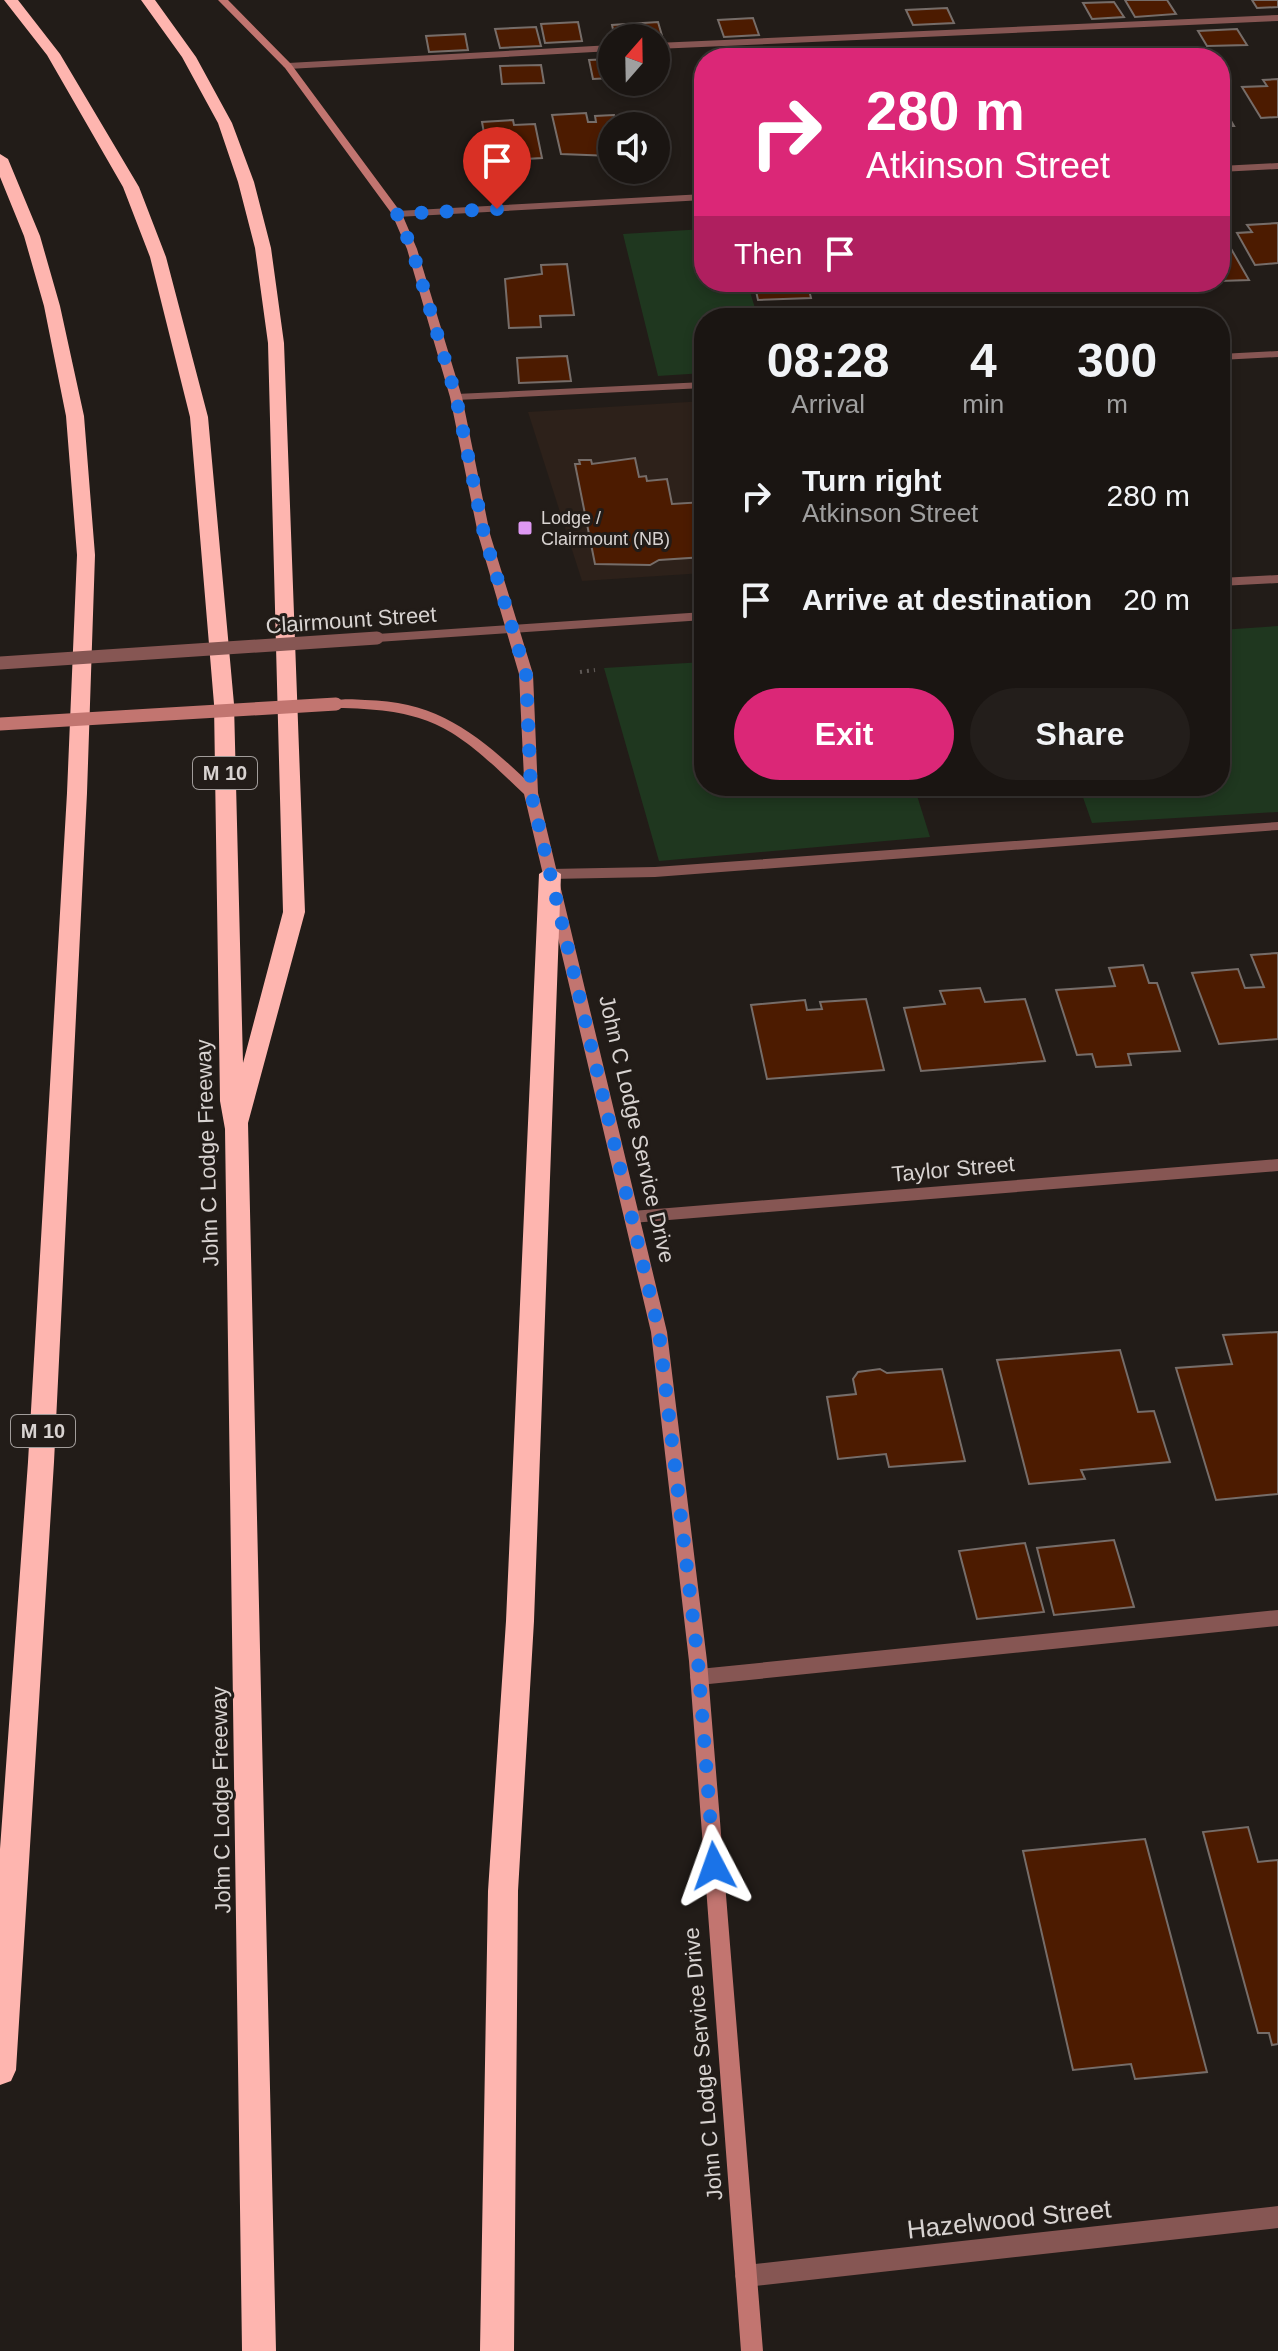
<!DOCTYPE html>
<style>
:root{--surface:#1a1512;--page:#231e1b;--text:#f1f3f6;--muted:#9f9f9f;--line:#383432;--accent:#db2777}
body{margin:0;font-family:Helvetica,sans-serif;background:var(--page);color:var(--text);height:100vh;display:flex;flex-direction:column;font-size:30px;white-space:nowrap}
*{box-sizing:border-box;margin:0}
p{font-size:26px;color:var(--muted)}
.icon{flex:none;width:44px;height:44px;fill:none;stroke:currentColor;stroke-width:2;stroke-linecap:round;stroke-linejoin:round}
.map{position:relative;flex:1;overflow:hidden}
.drawer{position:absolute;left:694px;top:308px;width:536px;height:488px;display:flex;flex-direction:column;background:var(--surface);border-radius:32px;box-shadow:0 4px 12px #0003,0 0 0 2px var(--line)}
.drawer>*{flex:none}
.guide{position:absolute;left:694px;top:48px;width:536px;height:244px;border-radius:32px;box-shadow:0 4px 12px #0003,0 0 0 2px var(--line);background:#db2777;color:#fff;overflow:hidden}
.needle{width:52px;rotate:20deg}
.tools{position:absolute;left:598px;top:24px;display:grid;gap:16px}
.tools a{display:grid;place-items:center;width:72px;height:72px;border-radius:50%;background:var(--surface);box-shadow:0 4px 12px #0003,0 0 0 2px var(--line);font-size:40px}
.pin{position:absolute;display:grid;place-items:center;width:68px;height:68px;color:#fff;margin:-82px -34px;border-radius:50% 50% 50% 0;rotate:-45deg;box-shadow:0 0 8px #0007}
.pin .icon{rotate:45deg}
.me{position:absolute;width:88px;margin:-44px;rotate:356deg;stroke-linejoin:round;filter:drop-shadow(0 0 6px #0008)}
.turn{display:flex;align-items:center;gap:28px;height:168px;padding:0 40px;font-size:36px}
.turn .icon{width:104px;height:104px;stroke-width:2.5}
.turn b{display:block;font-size:56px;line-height:68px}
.then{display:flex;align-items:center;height:76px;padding:0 40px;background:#0003;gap:16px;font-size:30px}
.eta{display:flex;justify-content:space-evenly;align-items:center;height:136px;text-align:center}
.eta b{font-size:48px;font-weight:700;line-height:56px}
.action{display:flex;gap:16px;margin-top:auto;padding:16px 40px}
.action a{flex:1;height:92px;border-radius:48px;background:var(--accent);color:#fff;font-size:32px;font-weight:700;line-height:92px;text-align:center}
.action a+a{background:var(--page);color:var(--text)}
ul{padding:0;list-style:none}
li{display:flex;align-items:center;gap:24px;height:104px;padding:0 40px}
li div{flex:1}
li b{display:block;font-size:30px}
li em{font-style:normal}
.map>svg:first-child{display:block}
.built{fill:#2d211a}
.green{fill:#1f371f}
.building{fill:#4c1b00;stroke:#766d69;stroke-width:2}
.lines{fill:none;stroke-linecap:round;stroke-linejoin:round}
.path{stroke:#5f5956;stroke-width:4;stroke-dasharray:2 5;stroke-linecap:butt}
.lane{fill:#865653;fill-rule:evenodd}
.street{fill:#865653;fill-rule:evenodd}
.secondary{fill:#c27570;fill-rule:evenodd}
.highway{fill:#feb5af;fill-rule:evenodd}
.street-bridge{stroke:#865653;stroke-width:13}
.secondary-bridge{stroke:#c27570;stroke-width:13}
.route{stroke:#1a73e8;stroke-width:14;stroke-dasharray:0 25.2}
.poi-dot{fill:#de98f2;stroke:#221c18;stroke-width:3}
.labels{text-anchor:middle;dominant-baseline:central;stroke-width:6;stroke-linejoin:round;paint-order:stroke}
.far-poi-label{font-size:18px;fill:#d8d3d1;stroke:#221c18;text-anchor:start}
.shield{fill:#221c18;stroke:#a19c9a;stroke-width:2}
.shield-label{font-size:20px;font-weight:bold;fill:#d8d3d1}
.street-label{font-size:22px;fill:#d8d3d1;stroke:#221c18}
.near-street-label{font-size:26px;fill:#d8d3d1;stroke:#221c18}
</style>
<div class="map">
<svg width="1278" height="2351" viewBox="0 0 1278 2351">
<rect width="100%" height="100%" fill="#221c18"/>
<polygon class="built" points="704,401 704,573 582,581 528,412"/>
<g class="green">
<polygon points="704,229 704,282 747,282 758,318 704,318 704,373 658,376 623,234"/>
<polygon points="1278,626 1278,812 1092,823 1079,786 1220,786 1220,630"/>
<polygon points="704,662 704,786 914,786 930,837 659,861 604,668"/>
</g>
<g class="building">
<polygon points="1125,0 1167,0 1176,14 1135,17"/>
<polygon points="1252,0 1278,0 1278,7 1257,8"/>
<polygon points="1114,2 1124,17 1092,19 1083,3"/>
<polygon points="947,8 954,23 913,25 906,10"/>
<polygon points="753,18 759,35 724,37 718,20"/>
<polygon points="578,22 582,41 545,43 541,24"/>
<polygon points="658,22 663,39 615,38 612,25"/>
<polygon points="536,27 541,46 500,48 495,29"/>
<polygon points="1237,29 1247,45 1207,46 1198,31"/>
<polygon points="465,34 468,50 429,52 426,36"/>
<polygon points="612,59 612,78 593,79 589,60"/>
<polygon points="541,65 544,83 502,84 500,66"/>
<polygon points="1278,79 1278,117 1261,118 1242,87 1267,86 1263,80"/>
<polygon points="1220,102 1234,126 1220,126"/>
<polygon points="586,113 588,122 596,122 595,116 614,115 615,121 619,121 620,126 612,126 612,156 561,154 552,115"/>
<polygon points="513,120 514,125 535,124 542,158 489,161 482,122"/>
<polygon points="1278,223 1278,263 1255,265 1237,233 1252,232 1247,225"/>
<polygon points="1220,233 1222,233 1249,280 1220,281"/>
<polygon points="567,264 574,315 540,316 541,327 509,328 505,279 542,274 541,265"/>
<polygon points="754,282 807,282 811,298 758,300"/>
<polygon points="839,282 908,282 912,293 842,293"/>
<polygon points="922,282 977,282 971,282 973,286 950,287 949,284 923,285"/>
<polygon points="1035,282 1076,282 1079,288 1038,290"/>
<polygon points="567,356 571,381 519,383 517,358"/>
<polygon points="635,458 639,477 646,476 647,481 667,479 672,504 704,502 704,557 659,560 650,565 595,564 575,464 580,464 579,460 591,460 592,464"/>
<polygon points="1278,953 1278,1039 1219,1044 1192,973 1238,969 1245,988 1264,987 1251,955"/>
<polygon points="1143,965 1149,983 1157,983 1180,1051 1128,1054 1131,1065 1096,1067 1092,1054 1077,1055 1056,990 1115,986 1109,968"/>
<polygon points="980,988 985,1002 1025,999 1045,1061 921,1071 904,1008 945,1004 940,991"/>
<polygon points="866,999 884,1070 767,1079 751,1005 805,1000 807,1010 822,1009 820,1002"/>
<polygon points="1278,1332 1278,1494 1216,1500 1176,1368 1232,1364 1223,1335"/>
<polygon points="1120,1350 1138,1412 1154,1411 1170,1462 1081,1470 1085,1479 1029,1484 997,1360"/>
<polygon points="880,1369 887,1373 942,1369 965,1461 889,1467 886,1454 838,1459 827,1397 856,1394 853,1379 858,1372"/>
<polygon points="1114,1540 1134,1607 1054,1615 1037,1548"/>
<polygon points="1025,1543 1044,1612 977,1619 959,1551"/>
<polygon points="1248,1827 1258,1862 1278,1860 1278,2044 1272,2045 1269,2033 1258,2033 1203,1832"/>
<polygon points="1145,1839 1207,2072 1135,2079 1131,2064 1073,2070 1023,1851"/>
</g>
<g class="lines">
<polyline class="path" points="580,672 595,670"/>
<g class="lane">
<polygon points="1278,15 1278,21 656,49 656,43"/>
<polygon points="612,45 612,51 288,69 283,66 288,63"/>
<polygon points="1278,351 1278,357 1220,360 1220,354"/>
<polygon points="704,382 704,388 456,400 450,397 456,394"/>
<polygon points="1278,822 1278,830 655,877 550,879 543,874 550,869 655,867"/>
<polygon points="1278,1610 1278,1626 699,1685 692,1683 690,1677 692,1671 699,1669"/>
</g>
<g class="street">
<polygon points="1278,163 1278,169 1220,172 1220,166"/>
<polygon points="704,194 704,200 397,217 392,214 397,211"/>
<polygon points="1278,575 1278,583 1220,586 1220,578"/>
<polygon points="704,612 704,620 377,642 371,638 377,634"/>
<polygon points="1278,1159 1278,1171 632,1223 626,1221 624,1217 626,1213 632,1211"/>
<polygon points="1278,2206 1278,2228 746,2287 738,2284 735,2276 738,2268 746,2265"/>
</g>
<path class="secondary" d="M218,0H228L291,64L402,214L417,249L462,397L490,534L533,674L538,793L667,1332L707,1661L763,2351H741L689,1661L651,1332L524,794C456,729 434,709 336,708L329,704C338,697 354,700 365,700C435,701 475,732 524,778L519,674L478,534L450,397L407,249L392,214L285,68Z"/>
<g class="highway">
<polygon points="4,0 18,0 60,54 139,187 166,257 208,417 234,704 243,1063 283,912 268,343 255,248 238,182 218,123 182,57 141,0 155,0 196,57 232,123 254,182 271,248 284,343 305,912 248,1123 276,2351 242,2351 225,1129 220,1101 214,704 190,417 150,257 123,187 47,55"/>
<polygon points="0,154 8,159 40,236 60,306 84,416 95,555 87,793 54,1462 16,2070 11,2081 0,2085 0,1849 28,1462 67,793 77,555 66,416 44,306 24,236 0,177"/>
<polygon points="550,867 561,874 534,1621 518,1891 514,2351 480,2351 488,1891 506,1621 539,874"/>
</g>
<polyline class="street-bridge" points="0,663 377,638"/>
<polyline class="secondary-bridge" points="0,724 336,704"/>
</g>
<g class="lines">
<polyline class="route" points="497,209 397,214 412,249 456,397 484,534 526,674 531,793 659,1332 698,1661 714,1866"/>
</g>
<rect class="poi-dot" x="517" y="520" width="16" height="16" rx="4"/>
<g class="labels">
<g class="far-poi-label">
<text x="541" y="518">Lodge /<tspan x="541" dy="21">Clairmount (NB)</tspan></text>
</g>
<g class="shield">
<rect x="193" y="757" width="64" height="32" rx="6"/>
<rect x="11" y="1415" width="64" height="32" rx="6"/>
</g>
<g class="shield-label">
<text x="225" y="773">M 10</text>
<text x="43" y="1431">M 10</text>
</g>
<g class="street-label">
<text transform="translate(351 620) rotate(-4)">Clairmount Street</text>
<text transform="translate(637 1129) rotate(77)">John C Lodge Service Drive</text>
<text transform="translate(207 1153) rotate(-92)">John C Lodge Freeway</text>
<text transform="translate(953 1169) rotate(-5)">Taylor Street</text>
<text transform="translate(221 1800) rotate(-91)">John C Lodge Freeway</text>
<text transform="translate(703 2064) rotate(-95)">John C Lodge Service Drive</text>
</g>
<g class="near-street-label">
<text transform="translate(1009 2219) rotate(-6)">Hazelwood Street</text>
</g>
</g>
</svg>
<div class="tools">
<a><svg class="needle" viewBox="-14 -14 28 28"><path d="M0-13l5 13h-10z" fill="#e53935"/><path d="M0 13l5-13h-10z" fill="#9f9f9f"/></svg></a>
<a><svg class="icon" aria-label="sound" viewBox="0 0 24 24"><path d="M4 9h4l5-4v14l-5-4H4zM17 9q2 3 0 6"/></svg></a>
</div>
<div class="pin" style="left:497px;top:209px;background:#d93025"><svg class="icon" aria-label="arrive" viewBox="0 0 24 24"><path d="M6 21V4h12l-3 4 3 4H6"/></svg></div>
<svg class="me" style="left:714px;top:1866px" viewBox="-20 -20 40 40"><path d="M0-17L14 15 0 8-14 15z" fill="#1a73e8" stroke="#fff" stroke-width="4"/></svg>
<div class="guide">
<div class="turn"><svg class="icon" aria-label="right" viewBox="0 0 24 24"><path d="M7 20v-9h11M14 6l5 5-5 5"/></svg><div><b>280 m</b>Atkinson Street</div></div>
<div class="then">Then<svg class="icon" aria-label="arrive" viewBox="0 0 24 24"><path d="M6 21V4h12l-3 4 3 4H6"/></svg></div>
</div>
<section class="drawer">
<div class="eta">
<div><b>08:28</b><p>Arrival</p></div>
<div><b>4</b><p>min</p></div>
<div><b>300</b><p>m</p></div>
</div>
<ul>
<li><svg class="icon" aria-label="right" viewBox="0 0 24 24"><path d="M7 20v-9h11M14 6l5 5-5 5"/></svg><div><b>Turn right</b><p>Atkinson Street</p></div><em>280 m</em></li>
<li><svg class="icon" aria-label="arrive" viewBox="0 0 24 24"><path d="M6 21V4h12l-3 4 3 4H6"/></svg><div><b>Arrive at destination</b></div><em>20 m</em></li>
</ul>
<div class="action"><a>Exit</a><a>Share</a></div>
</section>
</div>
